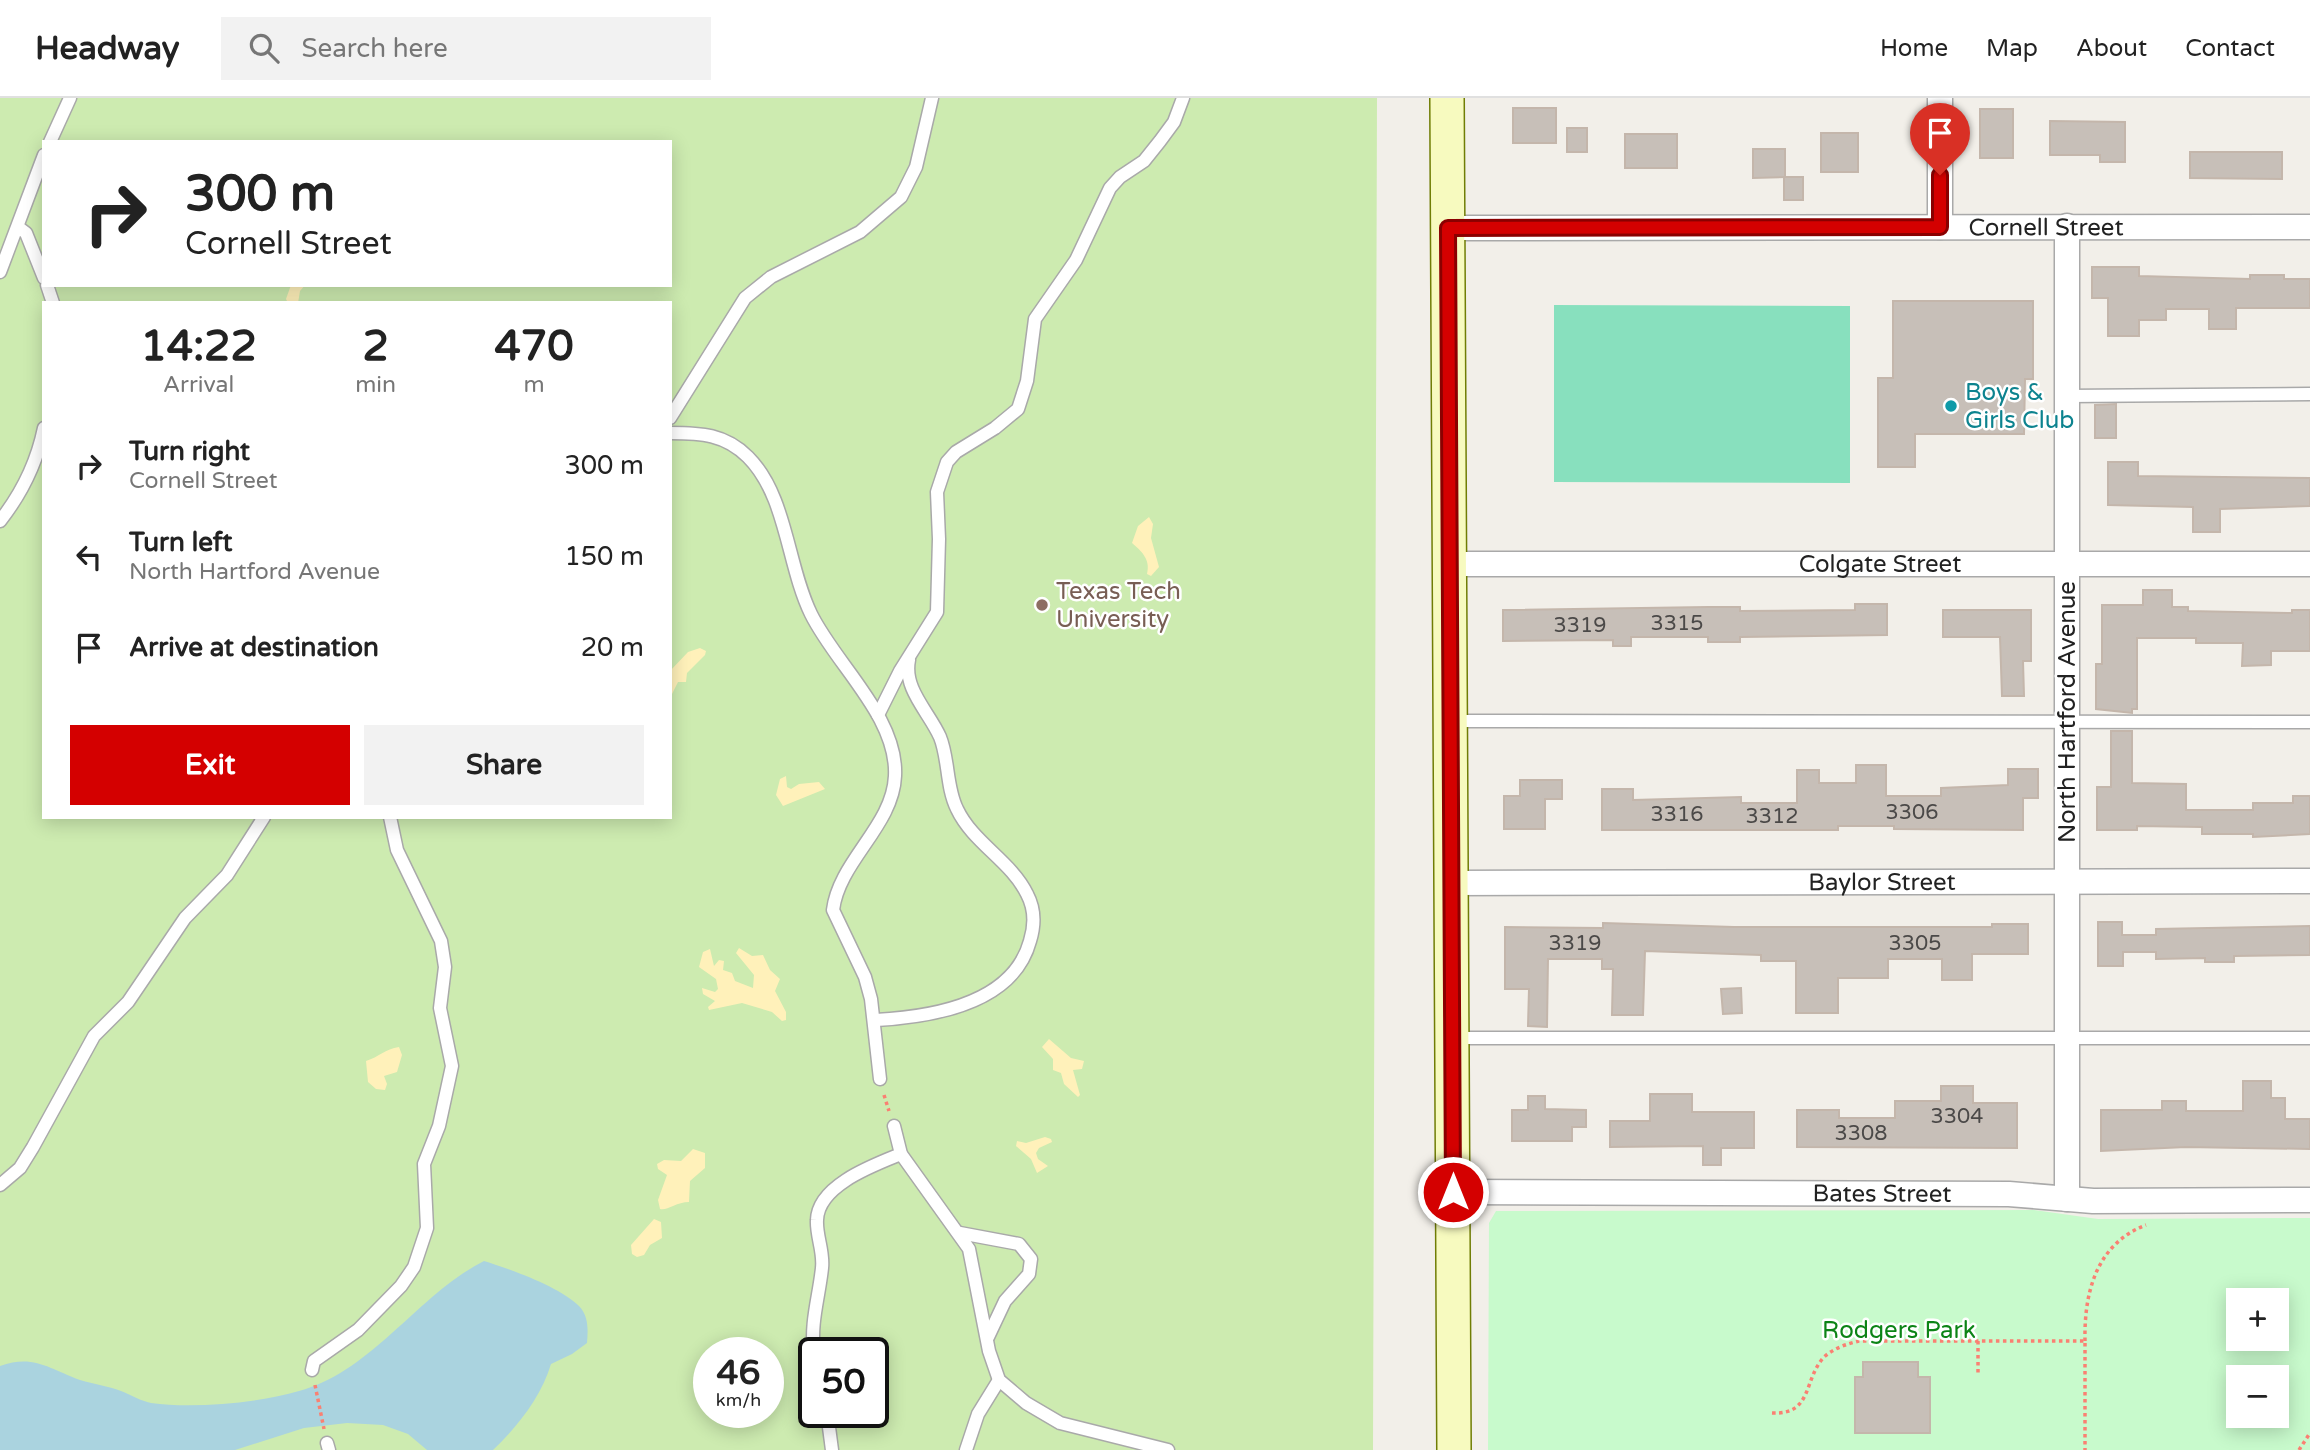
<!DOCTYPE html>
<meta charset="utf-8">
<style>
:root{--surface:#fff;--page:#f2f2f2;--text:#222;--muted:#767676;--line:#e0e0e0;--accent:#d40000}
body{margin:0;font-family:"Varela Round",sans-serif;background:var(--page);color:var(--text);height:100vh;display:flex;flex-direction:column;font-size:26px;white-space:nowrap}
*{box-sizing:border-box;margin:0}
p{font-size:23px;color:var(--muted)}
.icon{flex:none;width:38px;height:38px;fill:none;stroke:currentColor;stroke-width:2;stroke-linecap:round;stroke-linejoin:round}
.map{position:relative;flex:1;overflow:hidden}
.side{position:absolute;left:42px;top:203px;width:630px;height:518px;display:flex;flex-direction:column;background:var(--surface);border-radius:0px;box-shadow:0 4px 18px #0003}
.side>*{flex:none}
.guide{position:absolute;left:42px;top:42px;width:630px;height:147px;border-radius:0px;box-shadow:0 4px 18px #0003;background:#fff;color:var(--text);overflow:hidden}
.fabs{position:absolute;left:2226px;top:1190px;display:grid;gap:14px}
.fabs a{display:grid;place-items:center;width:63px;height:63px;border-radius:0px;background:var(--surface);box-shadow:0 4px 18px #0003;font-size:35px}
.speed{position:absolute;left:693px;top:1239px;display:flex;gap:14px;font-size:35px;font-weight:700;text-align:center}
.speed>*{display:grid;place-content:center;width:91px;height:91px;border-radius:50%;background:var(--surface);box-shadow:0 4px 18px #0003;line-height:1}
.speed small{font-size:18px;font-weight:400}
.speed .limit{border:4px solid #111;border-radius:10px;background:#fff;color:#111}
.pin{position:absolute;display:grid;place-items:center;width:60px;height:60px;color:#fff;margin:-72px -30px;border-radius:50% 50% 50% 0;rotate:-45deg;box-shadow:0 0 7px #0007}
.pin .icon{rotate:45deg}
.me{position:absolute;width:77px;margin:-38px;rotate:0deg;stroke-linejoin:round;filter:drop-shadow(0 0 5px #0008)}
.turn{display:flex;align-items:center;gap:24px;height:147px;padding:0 28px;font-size:32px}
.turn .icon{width:91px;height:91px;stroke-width:2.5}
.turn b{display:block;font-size:49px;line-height:60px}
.eta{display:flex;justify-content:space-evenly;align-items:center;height:119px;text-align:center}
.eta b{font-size:42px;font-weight:800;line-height:49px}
.action{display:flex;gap:14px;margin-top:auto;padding:14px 28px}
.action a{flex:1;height:80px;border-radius:0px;background:var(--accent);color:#fff;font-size:28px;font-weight:800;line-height:80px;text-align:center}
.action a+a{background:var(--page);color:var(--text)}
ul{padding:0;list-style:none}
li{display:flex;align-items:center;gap:21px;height:91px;padding:0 28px}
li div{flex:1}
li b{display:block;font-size:26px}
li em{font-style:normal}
header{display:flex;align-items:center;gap:42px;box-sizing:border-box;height:98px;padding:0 35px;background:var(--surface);border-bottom:2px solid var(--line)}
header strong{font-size:33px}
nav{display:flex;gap:38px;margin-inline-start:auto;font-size:24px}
.search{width:490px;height:63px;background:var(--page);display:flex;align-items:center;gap:18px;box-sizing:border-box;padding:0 24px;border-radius:0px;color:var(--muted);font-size:26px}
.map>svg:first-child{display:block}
.grass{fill:#cdebb0;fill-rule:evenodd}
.sand{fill:#fff1ba}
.park{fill:#c8facc;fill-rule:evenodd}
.pitch{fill:#88e0be}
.water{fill:#aad3df}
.building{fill:#c7bfb8;stroke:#c4b6ab;stroke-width:2}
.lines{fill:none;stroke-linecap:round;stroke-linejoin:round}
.lane-casing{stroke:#a9a9a9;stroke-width:15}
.street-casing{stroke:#a9a9a9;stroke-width:27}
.secondary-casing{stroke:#707d05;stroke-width:36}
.path{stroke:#fa8072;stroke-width:3.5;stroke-dasharray:3.5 3.5;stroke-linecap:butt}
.lane{stroke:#fff;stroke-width:12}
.street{stroke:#fff;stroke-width:24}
.secondary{stroke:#f7fabf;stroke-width:33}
.route-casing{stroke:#8a0000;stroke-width:18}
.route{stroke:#d40000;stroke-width:12}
.culture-dot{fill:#0f9aa8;stroke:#fff;stroke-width:2.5}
.education-dot{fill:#8d6e63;stroke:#fff;stroke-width:2.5}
.labels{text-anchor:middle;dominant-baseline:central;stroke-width:5;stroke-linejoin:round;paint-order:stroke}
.number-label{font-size:21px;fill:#4b4948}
.street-label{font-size:24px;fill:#222;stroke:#fff}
.culture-label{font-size:24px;fill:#0d838f;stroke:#fff;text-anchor:start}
.education-label{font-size:24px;fill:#785e54;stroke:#fff;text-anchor:start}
.park-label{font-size:24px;fill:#0c8416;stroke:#fff}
</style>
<header>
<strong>Headway</strong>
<div class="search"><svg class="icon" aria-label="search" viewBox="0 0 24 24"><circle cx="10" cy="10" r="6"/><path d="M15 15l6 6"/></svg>Search here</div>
<nav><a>Home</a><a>Map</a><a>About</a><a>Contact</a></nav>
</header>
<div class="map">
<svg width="2310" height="1352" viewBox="0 0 2310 1352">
<rect width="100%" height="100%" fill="#f2efe9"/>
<path class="grass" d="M0,0H1377L1373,1352H0ZM44,44H670V187H44ZM44,205H670V719H44ZM709,1255H768V1314H709ZM814,1255H873V1314H814Z"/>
<g class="sand">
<polygon points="291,187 305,187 300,193 298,205 288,205 286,201"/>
<path d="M1149,419L1153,426L1151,440L1159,469L1151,478L1147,476C1151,461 1141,453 1132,445L1138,428Z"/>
<polygon points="700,550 706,553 705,557 687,575 686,584 678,584 671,598 670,573 688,554"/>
<polygon points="786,678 787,689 791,691 799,686 819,684 825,691 783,708 776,697 780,681"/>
<polygon points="739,850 752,858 763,857 770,872 780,881 775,893 786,914 786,922 782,923 772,914 742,905 709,912 708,909 715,903 703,896 702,890 715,894 718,891 716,881 699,869 703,854 710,851 714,868 719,862 724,863 723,872 732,875 735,883 753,890 754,877 736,855"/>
<polygon points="1049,941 1071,960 1084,963 1082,971 1073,972 1080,997 1078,999 1064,986 1061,975 1053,972 1053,961 1042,949"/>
<path d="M399,949L402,957L397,974L384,978L387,986L385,992L376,991L368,984L366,963C379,959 385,951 399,949Z"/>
<polygon points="1045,1039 1051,1041 1052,1044 1039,1050 1036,1055 1038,1061 1048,1068 1037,1075 1031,1061 1016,1048 1017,1043 1026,1045"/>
<path d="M693,1051L705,1055V1070L690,1083L689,1104C676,1104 667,1113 660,1111L658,1102L667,1077L658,1071L657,1066L664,1062L681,1063Z"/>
<polygon points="654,1121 661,1124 662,1140 650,1147 644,1157 637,1159 632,1156 631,1147"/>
</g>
<path class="park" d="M2034,1112L2098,1121L2310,1120V1352H1488L1489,1125L1496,1113ZM2238,1202H2277V1241H2238ZM2238,1279H2277V1318H2238Z"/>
<polygon class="pitch" points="1554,207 1850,208 1850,385 1554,384"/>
<path class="water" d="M484,1163C510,1171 560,1189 579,1208C589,1218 588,1233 587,1245L572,1256L551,1266C541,1299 518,1328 493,1352H427L408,1336L383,1327L347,1325L304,1330L235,1352H0V1268C34,1256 49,1271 80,1282C94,1286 108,1288 121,1293C131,1297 141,1303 151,1305C193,1311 258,1305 299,1293C373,1273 417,1197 484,1163Z"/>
<g class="building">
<rect x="1513" y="10" width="43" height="35"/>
<rect x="1980" y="11" width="33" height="49"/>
<polygon points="2050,23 2125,24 2125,64 2100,64 2100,57 2050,57"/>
<rect x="1567" y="30" width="20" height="24"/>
<rect x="1821" y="35" width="37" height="39"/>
<rect x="1625" y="36" width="52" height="34"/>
<polygon points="1753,51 1785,51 1785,79 1753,80"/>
<polygon points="2190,54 2282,54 2282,81 2190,80"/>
<rect x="1784" y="79" width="19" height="23"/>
<polygon points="2092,169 2139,169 2139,178 2250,181 2250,177 2284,177 2284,181 2310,181 2310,210 2236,210 2236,231 2209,231 2209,211 2166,211 2166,222 2139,222 2139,238 2108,238 2108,200 2092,200"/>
<polygon points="1893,203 2033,203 2033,281 2025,281 2024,336 1915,336 1915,369 1878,369 1878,280 1893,280"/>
<polygon points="2116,306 2116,340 2095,340 2095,307"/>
<polygon points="2108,364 2138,364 2138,378 2310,380 2310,408 2220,411 2220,434 2193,434 2193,409 2108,407"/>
<polygon points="2143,492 2172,492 2172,509 2188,509 2188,513 2292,515 2292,512 2310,512 2310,553 2271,553 2271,567 2242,568 2243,545 2196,545 2196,540 2137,540 2137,611 2132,611 2132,615 2096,611 2096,566 2102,566 2102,507 2143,507"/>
<polygon points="1855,506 1887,506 1887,537 1740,539 1740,544 1708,544 1708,539 1631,539 1631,548 1613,548 1613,542 1503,543 1503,512 1708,509 1740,509 1740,513 1855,512"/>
<polygon points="1943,512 2031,512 2031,563 2023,563 2024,598 2002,598 2000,539 1943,539"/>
<polygon points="2111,633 2132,633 2132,685 2186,686 2186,712 2253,712 2253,705 2293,705 2293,698 2310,698 2310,736 2253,739 2253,736 2202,736 2202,729 2137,728 2137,732 2097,732 2097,689 2111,689"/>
<polygon points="1856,667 1886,667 1886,698 1941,698 1941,690 2008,687 2008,671 2038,671 2038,700 2023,700 2023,732 1894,731 1894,728 1838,728 1838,732 1602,732 1602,691 1633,691 1633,702 1741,699 1741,705 1797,705 1797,672 1819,672 1819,685 1856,685"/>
<polygon points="1520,682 1562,682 1562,701 1545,701 1545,731 1504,731 1504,698 1520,698"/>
<polygon points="2098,824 2122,824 2122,837 2156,837 2156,831 2310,828 2310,857 2234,858 2234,864 2205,864 2205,860 2156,861 2156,854 2123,854 2123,868 2098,868"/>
<polygon points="1603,825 1734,829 1992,829 1992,826 2028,826 2028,856 1972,856 1972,882 1942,882 1942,861 1888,861 1888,880 1838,880 1838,915 1796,915 1796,863 1761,863 1761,857 1645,853 1643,917 1612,917 1613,871 1602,871 1602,861 1548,861 1547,929 1528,928 1529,891 1505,891 1505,829 1603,830"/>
<polygon points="1741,890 1742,915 1723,916 1721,891"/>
<polygon points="2243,983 2271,983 2271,1000 2285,1000 2285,1021 2310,1021 2310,1051 2186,1049 2101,1053 2101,1012 2162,1012 2162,1003 2186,1003 2186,1013 2243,1013"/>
<polygon points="1941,988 1973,988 1973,1005 2017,1005 2017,1050 1797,1049 1797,1012 1839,1012 1839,1020 1895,1020 1895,1003 1941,1003"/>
<polygon points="1650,996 1692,996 1692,1014 1754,1014 1754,1050 1721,1050 1721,1067 1703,1067 1703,1048 1610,1049 1610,1023 1650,1023"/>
<polygon points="1528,998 1545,998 1545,1011 1586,1012 1586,1029 1572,1029 1572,1043 1512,1043 1512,1012 1528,1012"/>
<polygon points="1863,1264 1918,1264 1918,1279 1930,1279 1930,1335 1855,1335 1855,1279 1863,1279"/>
</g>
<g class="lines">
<g class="lane-casing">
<g id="lane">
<polyline points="50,44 70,0"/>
<polyline points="18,129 26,135 44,180"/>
<polyline points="0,174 44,57"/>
<polyline points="47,187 53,205"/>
<polyline points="2067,298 2310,296"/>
<polyline points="670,320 745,200 771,179 860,134 901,99 916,69 932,0"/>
<path d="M670,335C701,335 725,336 748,359C787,398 787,467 811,516C836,567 898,619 895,678C893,728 839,763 833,812L865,879L871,901L880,981"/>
<path d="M0,423C22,395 37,364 44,330"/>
<polyline points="878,617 900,573 937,514 939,441 937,394 947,364 956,354 995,330 1018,311 1027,283 1035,221 1076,162 1110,90 1120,79 1144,63 1160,43 1174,24 1183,0"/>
<polyline points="1452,623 2310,624"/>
<path d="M876,922C931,919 1013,906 1030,843C1035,827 1035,811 1027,796C1011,763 973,745 957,711C946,689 949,661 940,639C929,614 903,591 909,562"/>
<polyline points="1453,940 2310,940"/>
<polyline points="894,1028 901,1056 969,1151 989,1253 999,1282 1026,1305 1060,1325 1168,1352"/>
<polyline points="0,1087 20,1070 33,1049 94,938 128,904 185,820 227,777 264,719"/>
<polyline points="960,1135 1019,1146 1031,1161 1029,1176 1005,1203 988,1239"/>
<path d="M814,1255C810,1225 819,1199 822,1170C824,1153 816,1138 817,1122C818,1087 874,1067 901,1056"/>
<polyline points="312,1272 314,1263 358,1232 401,1188 414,1169 427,1130 424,1066 439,1028 452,968 440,910 445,869 441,843 397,752 390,719"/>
<polyline points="827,1314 832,1352"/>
<polyline points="327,1345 329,1352"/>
<polyline points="966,1352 978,1316 999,1282"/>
</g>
</g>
<g class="street-casing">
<g id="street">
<polyline points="1940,0 1940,129"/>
<polyline points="2067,128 2067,1101"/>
<path id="s1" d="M1448,130L2310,129"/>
<path id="s2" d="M1451,466H2310"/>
<path id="s3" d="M1453,785L2310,783"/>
<path id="s4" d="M1453,1094L2009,1096L2093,1103L2310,1102"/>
</g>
</g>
<g class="secondary-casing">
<polyline id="secondary" points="1447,0 1454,1352"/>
</g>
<g class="path">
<polyline points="884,997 889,1013"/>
<polyline points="1978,1243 1978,1278"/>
<path d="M2085,1243C2084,1195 2096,1146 2146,1127"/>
<polyline points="315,1287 324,1331"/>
<path d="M1772,1315C1813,1317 1803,1282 1824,1259C1834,1250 1847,1246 1859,1243H2085V1352"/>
<polyline points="2299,1352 2310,1335"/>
</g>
<use href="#lane" class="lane"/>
<use href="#street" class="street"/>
<use href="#secondary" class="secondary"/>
</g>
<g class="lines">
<g class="route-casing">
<polyline id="route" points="1453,1094 1448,130 1940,129 1940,77"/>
</g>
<use href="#route" class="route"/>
</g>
<circle class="culture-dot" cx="1951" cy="308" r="7"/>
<circle class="education-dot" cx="1042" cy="507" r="7"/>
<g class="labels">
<g class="number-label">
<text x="1677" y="525">3315</text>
<text x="1580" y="527">3319</text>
<text x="1912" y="714">3306</text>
<text x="1677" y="716">3316</text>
<text x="1772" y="718">3312</text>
<text x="1575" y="845">3319</text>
<text x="1915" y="845">3305</text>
<text x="1957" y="1018">3304</text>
<text x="1861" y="1035">3308</text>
</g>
<g class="street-label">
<text stroke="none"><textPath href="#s1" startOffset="598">Cornell Street</textPath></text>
<text stroke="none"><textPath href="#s2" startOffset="429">Colgate Street</textPath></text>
<text transform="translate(2067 614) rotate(-90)">North Hartford Avenue</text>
<text stroke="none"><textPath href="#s3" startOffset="429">Baylor Street</textPath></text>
<text stroke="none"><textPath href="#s4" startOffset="429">Bates Street</textPath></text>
</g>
<g class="culture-label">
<text x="1965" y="294">Boys &amp;<tspan x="1965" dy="28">Girls Club</tspan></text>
</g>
<g class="education-label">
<text x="1056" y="493">Texas Tech<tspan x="1056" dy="28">University</tspan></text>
</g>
<g class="park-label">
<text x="1899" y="1232">Rodgers Park</text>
</g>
</g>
</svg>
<div class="fabs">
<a>+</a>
<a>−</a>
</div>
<div class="speed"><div>46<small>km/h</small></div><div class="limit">50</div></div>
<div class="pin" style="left:1940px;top:77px;background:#d93025"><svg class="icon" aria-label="arrive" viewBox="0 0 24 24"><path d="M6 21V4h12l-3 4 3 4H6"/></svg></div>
<svg class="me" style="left:1453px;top:1094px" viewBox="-20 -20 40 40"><circle r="17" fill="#d40000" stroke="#fff" stroke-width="3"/><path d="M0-11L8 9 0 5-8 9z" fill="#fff"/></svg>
<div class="guide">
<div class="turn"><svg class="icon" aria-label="right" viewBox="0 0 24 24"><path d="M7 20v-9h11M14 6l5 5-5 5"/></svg><div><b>300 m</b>Cornell Street</div></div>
</div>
<section class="side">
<div class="eta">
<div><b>14:22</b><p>Arrival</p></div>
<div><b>2</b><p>min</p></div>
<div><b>470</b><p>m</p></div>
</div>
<ul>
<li><svg class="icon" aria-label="right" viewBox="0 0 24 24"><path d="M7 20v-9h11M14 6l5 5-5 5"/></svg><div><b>Turn right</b><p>Cornell Street</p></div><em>300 m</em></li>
<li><svg class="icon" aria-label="left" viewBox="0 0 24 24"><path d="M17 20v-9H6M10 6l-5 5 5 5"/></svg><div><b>Turn left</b><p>North Hartford Avenue</p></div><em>150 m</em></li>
<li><svg class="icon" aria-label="arrive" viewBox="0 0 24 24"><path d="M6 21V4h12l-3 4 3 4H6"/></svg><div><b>Arrive at destination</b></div><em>20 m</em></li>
</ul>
<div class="action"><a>Exit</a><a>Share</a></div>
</section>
</div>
